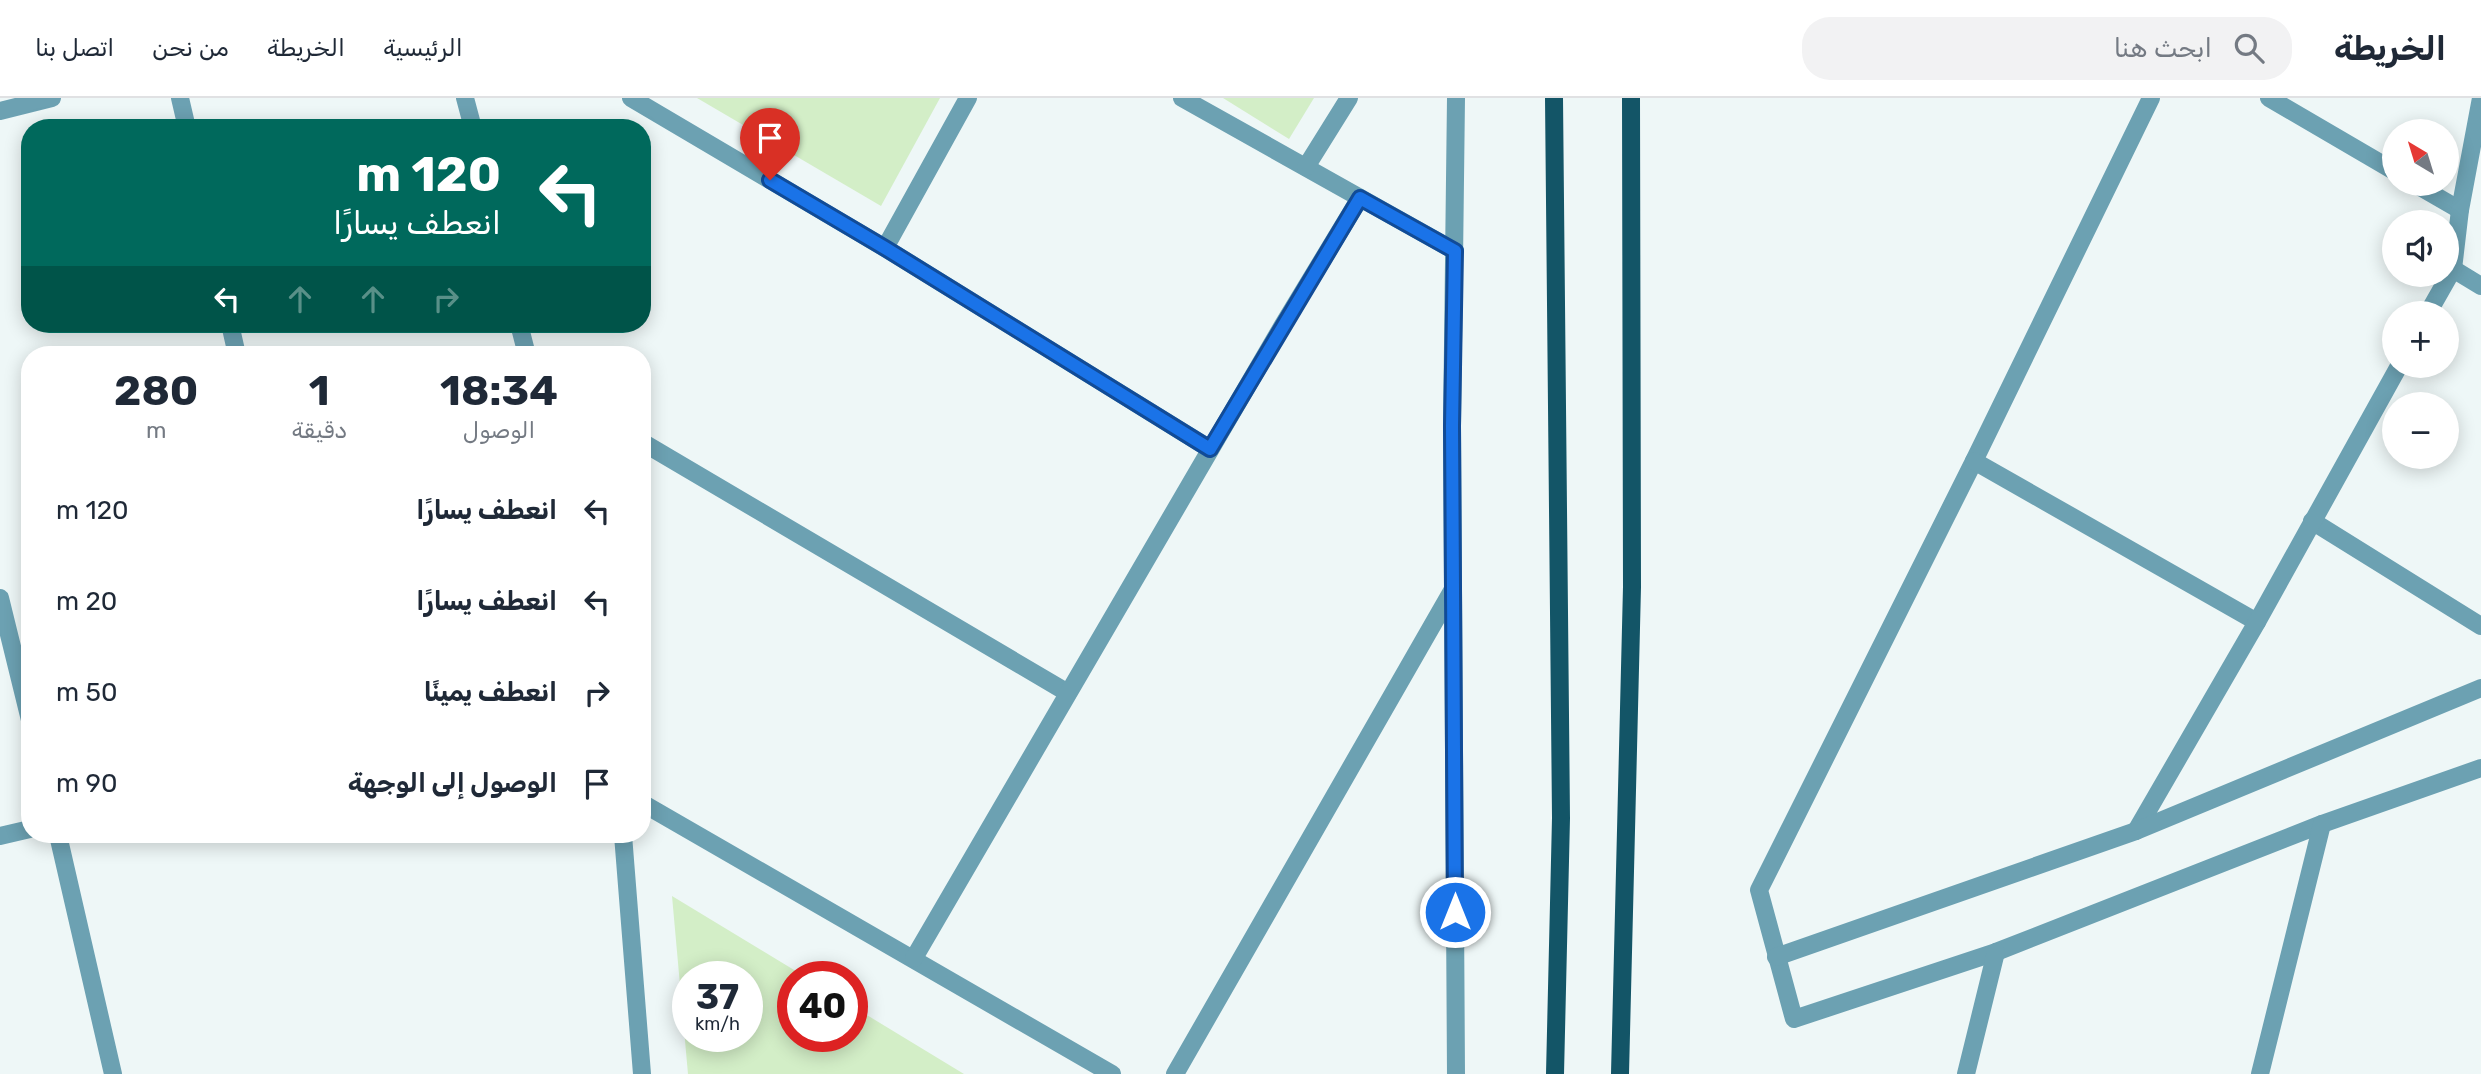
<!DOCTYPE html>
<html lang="ar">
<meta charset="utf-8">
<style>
:root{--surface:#fff;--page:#f2f2f3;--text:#1f2937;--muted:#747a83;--line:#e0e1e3}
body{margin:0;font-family:Rubik,Cairo,sans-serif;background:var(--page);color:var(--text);direction:rtl;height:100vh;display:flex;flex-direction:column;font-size:26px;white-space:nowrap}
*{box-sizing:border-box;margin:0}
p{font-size:23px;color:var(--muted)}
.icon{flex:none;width:38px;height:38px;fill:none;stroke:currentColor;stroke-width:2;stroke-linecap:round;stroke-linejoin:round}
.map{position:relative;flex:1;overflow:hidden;direction:ltr}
.panel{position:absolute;left:21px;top:248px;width:630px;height:497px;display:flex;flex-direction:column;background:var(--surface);border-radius:28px;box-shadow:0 4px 18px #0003;direction:rtl}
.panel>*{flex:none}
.guide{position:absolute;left:21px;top:21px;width:630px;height:214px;border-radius:28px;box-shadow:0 4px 18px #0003;direction:rtl;background:#00695c;color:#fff;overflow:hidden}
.needle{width:46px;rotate:322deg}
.buttons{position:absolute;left:2382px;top:21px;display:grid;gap:14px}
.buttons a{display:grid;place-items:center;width:77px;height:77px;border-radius:50%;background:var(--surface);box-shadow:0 4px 18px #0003;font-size:35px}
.speed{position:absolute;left:672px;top:863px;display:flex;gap:14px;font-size:35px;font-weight:700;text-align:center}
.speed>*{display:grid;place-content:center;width:91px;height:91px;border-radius:50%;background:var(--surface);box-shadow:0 4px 18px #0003;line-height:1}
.speed small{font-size:18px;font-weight:400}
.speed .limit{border:10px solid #d22;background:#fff;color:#111}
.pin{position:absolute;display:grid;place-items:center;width:60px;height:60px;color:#fff;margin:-72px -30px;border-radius:50% 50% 50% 0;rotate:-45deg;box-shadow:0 0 7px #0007}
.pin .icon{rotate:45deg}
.me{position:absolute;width:77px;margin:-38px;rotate:0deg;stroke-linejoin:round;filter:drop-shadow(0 0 5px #0008)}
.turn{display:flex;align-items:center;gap:24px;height:147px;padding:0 35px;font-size:32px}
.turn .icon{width:91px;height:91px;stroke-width:2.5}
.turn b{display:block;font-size:49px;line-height:60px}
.lanes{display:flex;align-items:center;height:66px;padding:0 35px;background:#0003;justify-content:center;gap:35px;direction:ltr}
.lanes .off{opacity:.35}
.eta{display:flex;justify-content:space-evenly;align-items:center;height:119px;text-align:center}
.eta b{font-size:42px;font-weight:700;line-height:49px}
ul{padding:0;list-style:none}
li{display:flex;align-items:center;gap:21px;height:91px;padding:0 35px}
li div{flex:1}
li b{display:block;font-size:26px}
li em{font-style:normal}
header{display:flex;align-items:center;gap:42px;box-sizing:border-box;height:98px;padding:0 35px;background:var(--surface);border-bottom:2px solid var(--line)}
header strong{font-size:33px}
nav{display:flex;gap:38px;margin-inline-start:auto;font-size:24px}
.search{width:490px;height:63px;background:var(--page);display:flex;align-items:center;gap:18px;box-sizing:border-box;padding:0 24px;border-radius:28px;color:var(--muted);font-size:26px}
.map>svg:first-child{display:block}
.green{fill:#d3eec7;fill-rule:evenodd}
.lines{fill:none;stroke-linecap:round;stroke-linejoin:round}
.minor{stroke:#6ca1b2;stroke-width:18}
.major{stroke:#135567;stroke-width:18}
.route-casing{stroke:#114b97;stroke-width:18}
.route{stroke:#1a73e8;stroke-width:12}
</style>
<header>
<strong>الخريطة</strong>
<div class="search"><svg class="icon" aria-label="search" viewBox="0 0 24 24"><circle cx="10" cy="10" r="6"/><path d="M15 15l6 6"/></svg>ابحث هنا</div>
<nav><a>الرئيسية</a><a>الخريطة</a><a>من نحن</a><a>اتصل بنا</a></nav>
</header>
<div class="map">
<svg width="2481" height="976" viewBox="0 0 2481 976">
<rect width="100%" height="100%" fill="#eef7f7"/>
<g class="green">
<polygon points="697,0 940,0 881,108"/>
<polygon points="1223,0 1314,0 1289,41"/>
<path d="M672,798L804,878H793V938H852V908L964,976H688ZM688,878H747V938H688Z"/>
</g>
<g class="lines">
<g class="minor">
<polyline points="180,0 187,30"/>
<polyline points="465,0 473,30"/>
<polyline points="631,0 885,150 1210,351"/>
<polyline points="1182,0 1455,153"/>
<polyline points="2151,0 1974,363 1759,792 1794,921 1996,854 2322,726 2481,670"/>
<polyline points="2269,0 2394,73"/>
<polyline points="0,13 52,0"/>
<polyline points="1306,69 1349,0"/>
<polyline points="2415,86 2460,112"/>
<polyline points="885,150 968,0"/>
<polyline points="2453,171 2481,188"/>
<polyline points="2428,215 2453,171 2460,112 2481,0"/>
<polyline points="230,226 237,257"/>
<polyline points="519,226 527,257"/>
<polyline points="642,344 1068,595"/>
<polyline points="1974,363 2257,524"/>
<polyline points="2312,423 2481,528"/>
<polyline points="0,500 30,622"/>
<polyline points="642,705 1112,976"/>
<polyline points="2136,733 2257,524 2399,268"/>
<polyline points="58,737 113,976"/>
<polyline points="623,737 642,976"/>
<polyline points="0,738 30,731"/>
<polyline points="1776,859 2136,733 2481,590"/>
<polyline points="914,860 1283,227 1360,100"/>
<polyline points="1175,976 1452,493"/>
<polyline points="1456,976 1452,328 1456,0"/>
<polyline points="1966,976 1996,854"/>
<polyline points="2260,976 2322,726"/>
</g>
<g class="major">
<polyline points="1554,0 1561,720 1555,976"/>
<polyline points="1620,976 1632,489 1631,0"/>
</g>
</g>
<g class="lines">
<g class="route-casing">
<polyline id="route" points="770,82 885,150 1210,351 1360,100 1455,153 1452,328 1455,814"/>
</g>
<use href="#route" class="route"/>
</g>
</svg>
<div class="buttons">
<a><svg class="needle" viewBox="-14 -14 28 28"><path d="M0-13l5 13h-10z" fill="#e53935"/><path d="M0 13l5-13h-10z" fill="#747a83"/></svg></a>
<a><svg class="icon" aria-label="sound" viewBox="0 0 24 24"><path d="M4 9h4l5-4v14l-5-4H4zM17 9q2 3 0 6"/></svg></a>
<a>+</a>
<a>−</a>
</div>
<div class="speed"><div>37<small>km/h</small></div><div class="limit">40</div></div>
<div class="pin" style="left:770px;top:82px;background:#d93025"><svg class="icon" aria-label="arrive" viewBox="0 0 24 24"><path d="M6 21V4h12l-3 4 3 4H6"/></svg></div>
<svg class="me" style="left:1455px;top:814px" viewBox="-20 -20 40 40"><circle r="17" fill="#1a73e8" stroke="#fff" stroke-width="3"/><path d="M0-11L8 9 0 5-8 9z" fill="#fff"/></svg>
<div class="guide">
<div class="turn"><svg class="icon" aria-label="left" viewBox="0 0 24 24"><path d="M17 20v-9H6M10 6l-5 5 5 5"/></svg><div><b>120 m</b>انعطف يسارًا</div></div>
<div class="lanes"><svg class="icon" aria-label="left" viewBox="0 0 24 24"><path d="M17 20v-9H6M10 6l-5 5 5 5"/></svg><svg class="icon off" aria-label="ahead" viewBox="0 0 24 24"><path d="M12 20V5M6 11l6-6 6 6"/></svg><svg class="icon off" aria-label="ahead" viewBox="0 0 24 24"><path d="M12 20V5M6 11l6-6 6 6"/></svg><svg class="icon off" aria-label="right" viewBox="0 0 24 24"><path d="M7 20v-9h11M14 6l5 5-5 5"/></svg></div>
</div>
<section class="panel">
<div class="eta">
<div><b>18:34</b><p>الوصول</p></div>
<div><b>1</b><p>دقيقة</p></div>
<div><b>280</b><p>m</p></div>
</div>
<ul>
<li><svg class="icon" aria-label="left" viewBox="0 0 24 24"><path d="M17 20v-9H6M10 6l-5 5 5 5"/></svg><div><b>انعطف يسارًا</b></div><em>120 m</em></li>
<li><svg class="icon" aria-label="left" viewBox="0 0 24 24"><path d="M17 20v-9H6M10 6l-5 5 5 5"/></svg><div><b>انعطف يسارًا</b></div><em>20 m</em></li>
<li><svg class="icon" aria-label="right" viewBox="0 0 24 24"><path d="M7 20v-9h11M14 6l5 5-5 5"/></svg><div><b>انعطف يمينًا</b></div><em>50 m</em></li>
<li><svg class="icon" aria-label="arrive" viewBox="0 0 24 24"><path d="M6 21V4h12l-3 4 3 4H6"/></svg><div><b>الوصول إلى الوجهة</b></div><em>90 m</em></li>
</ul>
</section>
</div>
